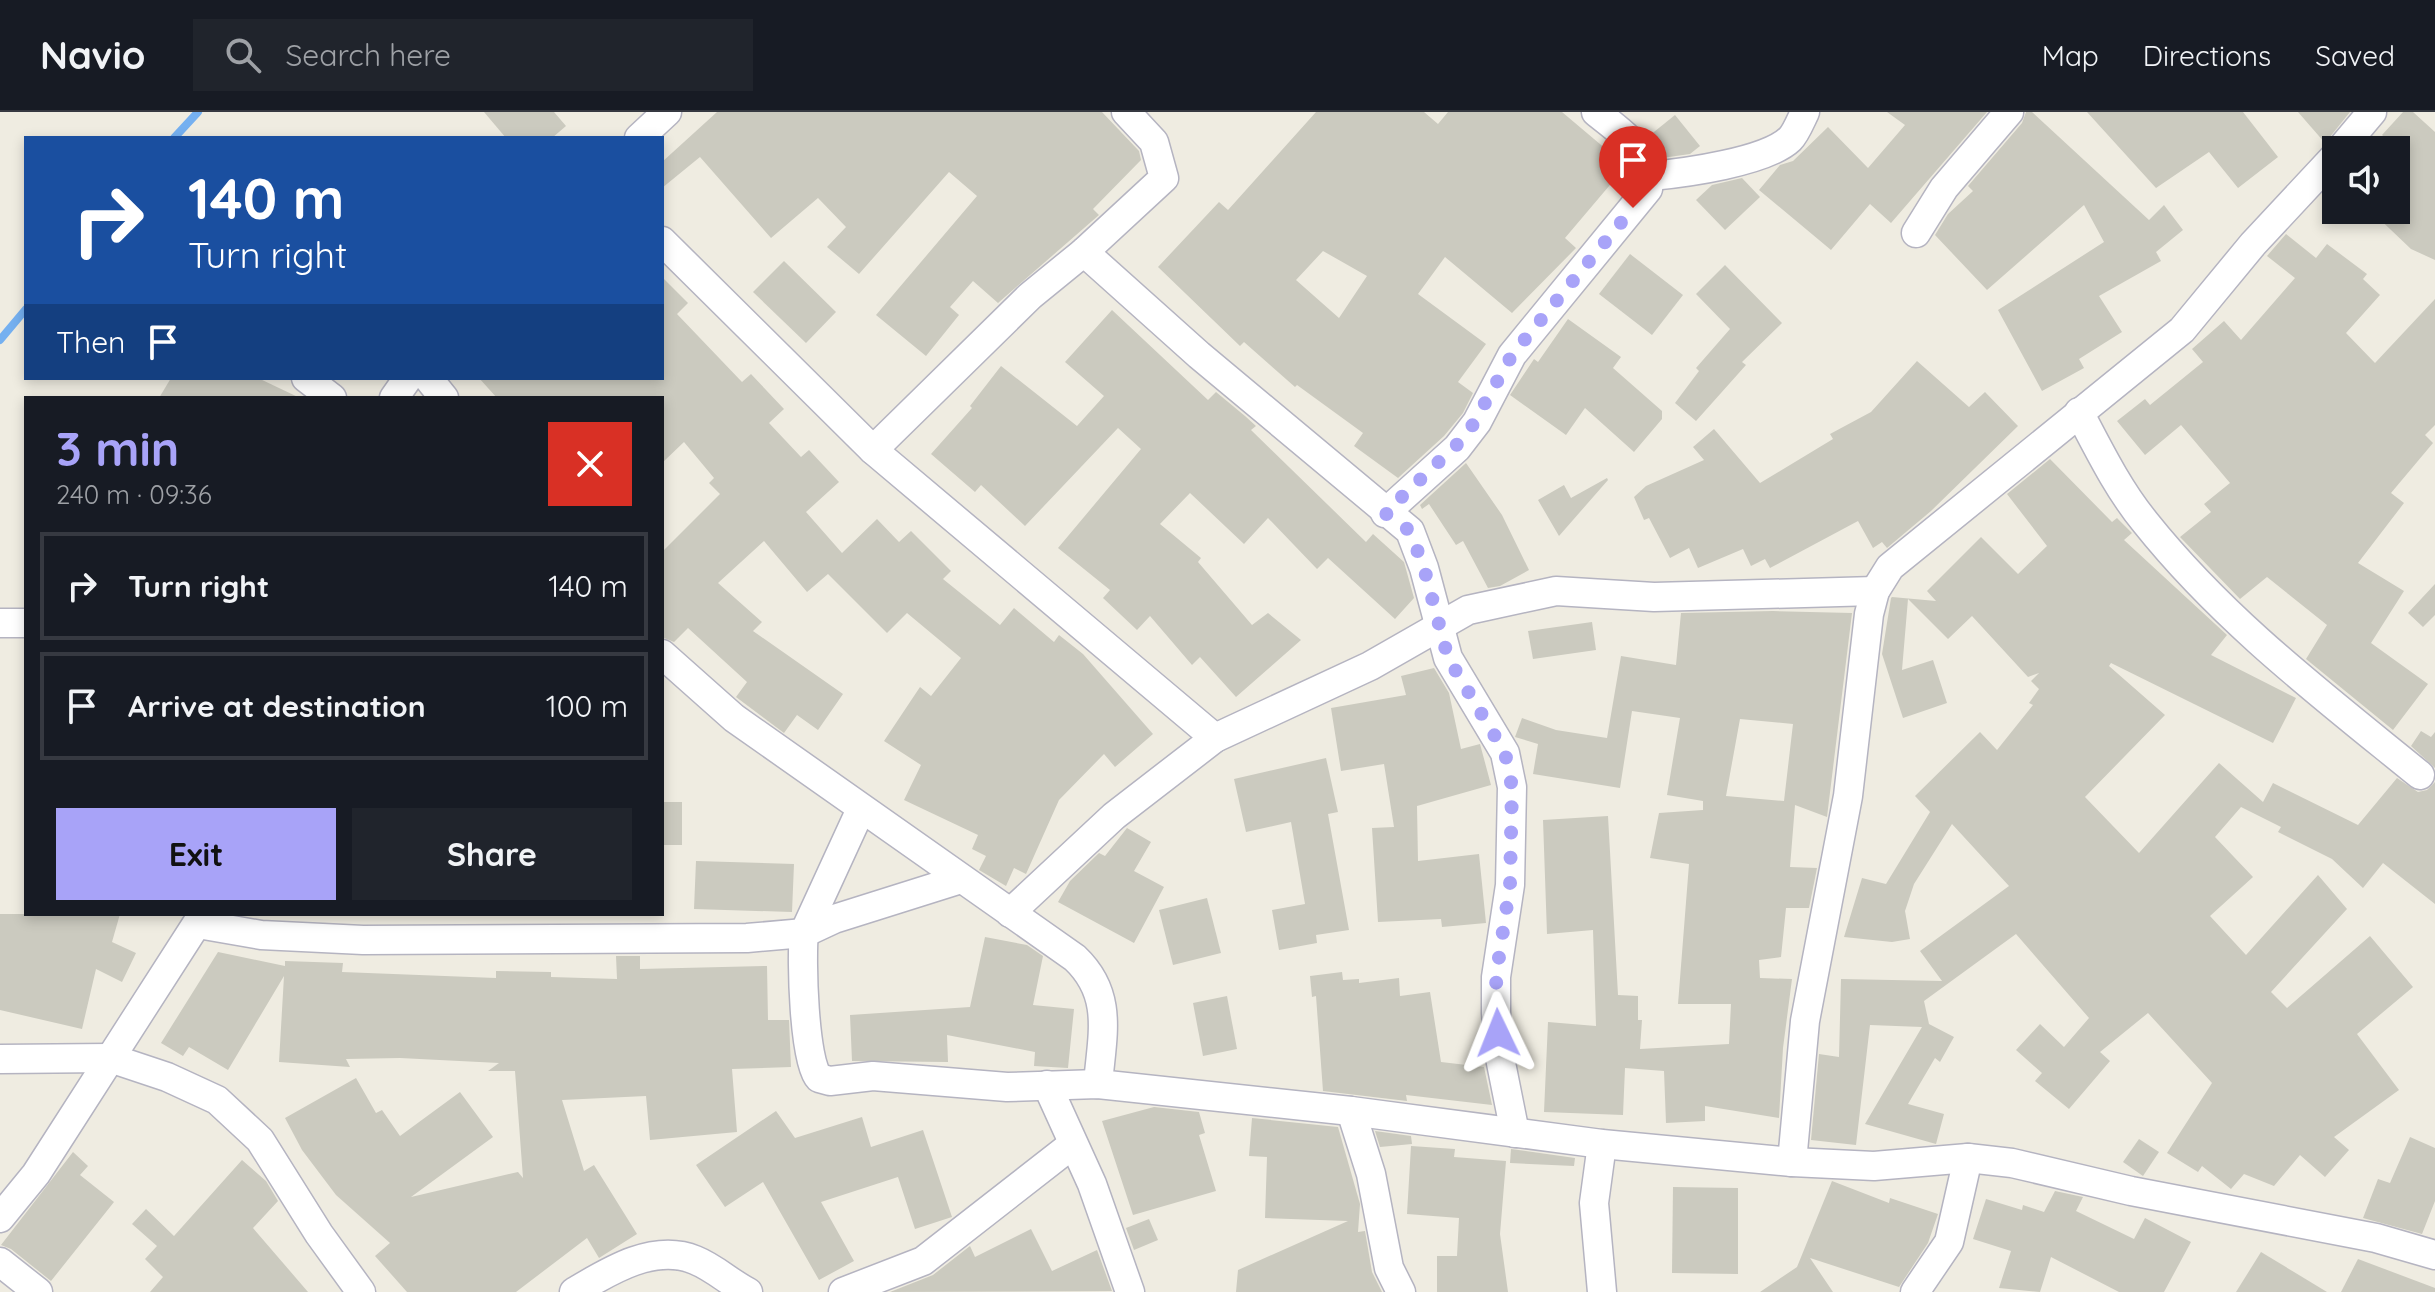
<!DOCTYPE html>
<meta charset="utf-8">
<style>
:root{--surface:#171b24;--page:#20242c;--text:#f1f3f6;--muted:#9ea1a6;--line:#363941;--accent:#a8a3f8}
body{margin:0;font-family:Quicksand,sans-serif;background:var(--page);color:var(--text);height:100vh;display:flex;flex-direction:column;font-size:30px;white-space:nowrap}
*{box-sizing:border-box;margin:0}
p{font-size:26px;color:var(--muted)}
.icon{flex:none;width:44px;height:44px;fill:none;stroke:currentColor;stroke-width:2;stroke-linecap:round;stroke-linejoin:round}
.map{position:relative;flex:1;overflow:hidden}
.side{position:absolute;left:24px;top:284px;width:640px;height:520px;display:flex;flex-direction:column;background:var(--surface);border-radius:0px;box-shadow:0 4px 12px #0003}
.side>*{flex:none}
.banner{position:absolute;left:24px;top:24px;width:640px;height:244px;border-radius:0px;box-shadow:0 4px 12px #0003;background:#1a4fa0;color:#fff;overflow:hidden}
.tools{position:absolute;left:2322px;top:24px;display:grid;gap:16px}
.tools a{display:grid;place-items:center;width:88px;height:88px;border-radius:0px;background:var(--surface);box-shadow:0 4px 12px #0003;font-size:40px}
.pin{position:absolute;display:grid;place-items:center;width:68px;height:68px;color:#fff;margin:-82px -34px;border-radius:50% 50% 50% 0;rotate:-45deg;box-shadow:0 0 8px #0007}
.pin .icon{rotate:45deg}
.me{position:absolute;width:88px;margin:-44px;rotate:358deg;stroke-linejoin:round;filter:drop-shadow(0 0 6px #0008)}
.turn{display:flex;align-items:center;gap:28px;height:168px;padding:0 32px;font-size:36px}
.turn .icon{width:104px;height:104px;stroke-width:2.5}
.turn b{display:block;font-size:56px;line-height:68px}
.then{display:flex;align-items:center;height:76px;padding:0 32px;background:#0003;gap:16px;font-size:30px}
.round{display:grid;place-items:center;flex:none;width:84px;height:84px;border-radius:0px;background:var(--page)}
.head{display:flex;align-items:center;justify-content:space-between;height:136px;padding:0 32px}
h1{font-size:48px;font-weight:800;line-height:60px;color:var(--accent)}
.action{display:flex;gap:16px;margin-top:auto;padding:16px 32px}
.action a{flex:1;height:92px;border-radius:0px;background:var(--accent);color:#111;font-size:32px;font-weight:800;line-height:92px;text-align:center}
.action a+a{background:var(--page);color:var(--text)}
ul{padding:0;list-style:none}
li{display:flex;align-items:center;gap:24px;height:108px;margin:0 16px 12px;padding:0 16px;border:4px solid var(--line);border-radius:0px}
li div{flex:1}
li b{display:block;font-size:30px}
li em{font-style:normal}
header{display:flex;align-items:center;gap:48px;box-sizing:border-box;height:112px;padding:0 40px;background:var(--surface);border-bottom:2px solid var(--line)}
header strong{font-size:38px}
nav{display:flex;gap:44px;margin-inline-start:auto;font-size:28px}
.search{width:560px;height:72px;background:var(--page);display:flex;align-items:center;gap:20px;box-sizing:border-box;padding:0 28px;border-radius:0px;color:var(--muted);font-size:30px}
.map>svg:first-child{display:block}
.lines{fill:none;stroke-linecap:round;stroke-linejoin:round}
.stream{stroke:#75b0f0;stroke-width:8}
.building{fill:#cbcabf;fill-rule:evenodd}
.minor-casing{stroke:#b5b4c1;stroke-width:31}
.minor{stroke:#fff;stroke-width:28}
.route{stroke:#a8a3f8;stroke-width:14;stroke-dasharray:0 25.2}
</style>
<header>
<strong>Navio</strong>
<div class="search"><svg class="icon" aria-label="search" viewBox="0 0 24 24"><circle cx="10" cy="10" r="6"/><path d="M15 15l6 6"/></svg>Search here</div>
<nav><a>Map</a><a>Directions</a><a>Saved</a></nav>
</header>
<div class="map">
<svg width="2435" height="1180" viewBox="0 0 2435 1180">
<rect width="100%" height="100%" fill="#efece1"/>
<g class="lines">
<g class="stream">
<polyline points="174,26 198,0"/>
<polyline points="0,228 26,197"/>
</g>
</g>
<g class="building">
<polygon points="484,0 554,0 566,14 552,26 506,26"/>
<polygon points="717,0 1102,0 1139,39 1141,48 1093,97 1099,103 998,191 973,169 950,195 959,203 926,244 876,203 977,84 949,60 859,162 827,135 846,115 818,86 771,126 700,45 662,76 662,50"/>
<path d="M1316,0H1424L1438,12L1448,0H1562L1626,54L1565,126L1576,136L1512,201L1445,145L1418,182L1486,232L1458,270L1473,281L1463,301L1444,324L1398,366L1354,334L1363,321L1297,273L1295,275L1244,230L1240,234L1158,155L1219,90L1228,98ZM1323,139L1367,164L1339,206L1296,168Z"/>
<polygon points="1887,0 1987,0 1891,111 1870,92 1831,138 1759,78 1780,53 1793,49 1828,15 1868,56 1905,13"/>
<polygon points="2026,0 2032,0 2149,108 2164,93 2183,118 2156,140 2161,149 2099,184 2122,220 2079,247 2084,256 2042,279 1998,198 2104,130 2084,93 1987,178 1935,123 1948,102 1973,79 1968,74 2022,11"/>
<polygon points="2087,0 2243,0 2278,45 2238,76 2209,40 2156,76"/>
<polygon points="2298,0 2350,0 2325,31"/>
<polygon points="2403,0 2413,0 2435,20 2435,148 2411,137 2370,98 2396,98 2396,35 2382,23"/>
<polygon points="1675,3 1700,34 1690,42 1662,46 1649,24"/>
<polygon points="1742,66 1760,85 1725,118 1696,88 1712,73"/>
<polygon points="2286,122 2316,146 2327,132 2367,162 2363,167 2380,183 2346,221 2375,251 2435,187 2435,313 2425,323 2433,331 2391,381 2404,391 2358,451 2404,479 2371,531 2428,572 2393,618 2306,547 2327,513 2267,465 2240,487 2180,425 2211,400 2204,392 2230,371 2181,313 2145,343 2117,309 2145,287 2150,293 2203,250 2192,237 2224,209 2241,228 2295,166 2267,144"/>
<polygon points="1630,142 1683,183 1652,223 1599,182"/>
<polygon points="784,149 836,200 806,231 753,180"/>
<polygon points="1725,153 1782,211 1742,250 1746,253 1696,309 1675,291 1699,259 1696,256 1730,217 1696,182"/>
<polygon points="662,165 688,191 677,202 742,270 751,262 784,297 769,311 801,345 809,338 839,370 806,400 842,441 877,407 899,430 911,419 951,459 943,467 1000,513 1014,496 1054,530 1059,523 1083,542 1153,622 1115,655 1104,642 1059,688 1026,762 1014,756 1006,774 979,758 986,744 972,737 978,723 904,688 921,653 884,629 920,575 931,584 961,546 907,501 887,521 828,462 807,480 764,429 718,471 762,510 753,519 843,582 818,618 797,603 784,621 736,585 747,570 688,516 674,530 662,525 662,440 720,382 709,371 714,366 684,330 662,351 662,286 497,286 479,266 662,266"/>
<polygon points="1112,198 1208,288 1216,280 1245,304 1256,314 1251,318 1366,430 1373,422 1404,450 1414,486 1395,507 1328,446 1317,457 1268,406 1244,432 1190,381 1160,412 1201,446 1198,450 1252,513 1268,501 1301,528 1236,585 1200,545 1192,553 1150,504 1137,518 1103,486 1110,478 1058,436 1141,337 1118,316 1025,414 981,373 975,380 931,342 972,296 970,294 1001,254 1077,314 1104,284 1065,250"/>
<polygon points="1568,207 1621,245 1613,256 1662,299 1662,307 1634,340 1585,296 1566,323 1510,283 1534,247 1538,250"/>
<polygon points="1917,249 1969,295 1985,280 2018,314 1931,399 1887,436 1882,430 1873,436 1858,409 1770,456 1765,447 1751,454 1743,437 1698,456 1689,436 1670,446 1649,406 1644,408 1634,385 1646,374 1704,348 1693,335 1714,317 1760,371 1833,327 1830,322 1871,300"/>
<polygon points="171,266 258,266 300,286 159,286"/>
<polygon points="2050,347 2112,410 2117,406 2132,421 2124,428 2227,523 2211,543 2296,586 2273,631 2111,551 2109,554 2165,603 2085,685 2139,741 2219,651 2263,690 2273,671 2358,713 2397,666 2418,680 2427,678 2435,670 2435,792 2383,751 2363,776 2332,747 2278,720 2281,715 2241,695 2215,725 2253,765 2210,804 2246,843 2318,763 2347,797 2271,880 2287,896 2370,824 2413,875 2357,922 2399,978 2334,1025 2349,1038 2325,1065 2300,1043 2274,1074 2244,1062 2231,1077 2202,1054 2198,1060 2167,1041 2212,971 2148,901 2100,940 2110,949 2069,997 2035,969 2042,961 2016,938 2040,912 2064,935 2089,906 2016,822 1924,889 1929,912 1954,925 1940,950 1935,946 1908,992 1944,1002 1936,1032 1865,1012 1922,915 1870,913 1856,1033 1811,1028 1819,942 1839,945 1841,867 1942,869 1920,839 2009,774 1952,712 1914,772 1905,799 1910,827 1892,830 1844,825 1862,766 1886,772 1930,700 1915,684 1980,620 1997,638 2033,593 2029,591 2039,577 2031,569 2039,561 2028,565 1972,504 1948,527 1908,487 1902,558 1933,548 1947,591 1903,606 1882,542 1891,486 1892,485 1936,489 1927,479 1981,425 2018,462 2047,434 2007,382"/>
<polygon points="1466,351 1502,403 1529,458 1500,474 1488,476 1463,429 1456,433 1429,392 1422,397 1420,393"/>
<polygon points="1607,366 1608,368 1559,424 1538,388 1564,373 1571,386"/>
<polygon points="2435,472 2435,503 2423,515 2408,501"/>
<path d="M1773,499L1852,501L1827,705L1795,693L1790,755L1817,756L1809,796H1786L1781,845L1759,848L1760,866L1792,867L1783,936L1779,1006L1705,994V1009L1666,1011L1664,959L1625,956L1623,1003L1544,1000L1548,910L1596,914L1593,818L1547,822L1543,708L1608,704L1618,883L1638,884V908H1642L1640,937L1729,932L1731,892H1678L1689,752L1650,746L1659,701L1703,698V689L1667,683L1680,606L1632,599L1620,676L1533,662L1538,632L1515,625L1522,606L1556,618L1607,626L1621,544L1676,553L1681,501ZM1740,607L1793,612L1784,689L1726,684Z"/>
<polygon points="1592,510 1596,538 1533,547 1528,519"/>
<polygon points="1434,556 1449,581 1461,637 1480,632 1491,673 1417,694 1418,749 1479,742 1486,811 1442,815 1441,807 1378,810 1372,716 1394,715 1384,652 1341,659 1331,596 1406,583 1401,564"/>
<polygon points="2421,619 2431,625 2435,620 2435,656 2411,634"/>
<polygon points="1326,646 1338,700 1328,702 1349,818 1316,823 1317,831 1279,838 1272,798 1305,792 1291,710 1246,720 1234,667"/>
<rect x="662" y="690" width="20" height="43"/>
<polygon points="1127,716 1151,730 1134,759 1164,775 1134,831 1058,790 1070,769 1099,741 1105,744"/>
<polygon points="696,749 794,752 792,800 694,797"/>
<polygon points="1207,786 1221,841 1173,853 1159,798"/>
<polygon points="0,802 120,802 112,830 136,841 122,870 96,857 82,917 0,898"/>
<polygon points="985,825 1027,833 1043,844 1033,893 1074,897 1068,956 1034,954 1035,940 947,923 948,950 852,949 850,903 970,895"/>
<polygon points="218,840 285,854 285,849 343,851 342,860 496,866 496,859 551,860 551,865 617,867 616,844 640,844 640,857 767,854 768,908 789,908 791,955 732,957 737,1020 650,1028 646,984 562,988 584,1059 594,1053 637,1122 599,1146 587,1126 516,1180 407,1180 375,1144 390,1131 336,1083 302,1038 285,1006 356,966 376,1001 382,998 400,1024 460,980 493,1025 411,1085 518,1060 523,1066 515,959 488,959 499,951 400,946 346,947 350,955 279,950 284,864 228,958 189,935 183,944 161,931"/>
<polygon points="1342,860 1343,868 1359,867 1359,871 1399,866 1400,884 1430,880 1441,950 1484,955 1492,993 1406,983 1407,989 1323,979 1316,884 1312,885 1310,864"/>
<polygon points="1227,884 1237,937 1203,944 1193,891"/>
<polygon points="1154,995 1199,1000 1205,1021 1199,1023 1216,1079 1133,1103 1102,1009"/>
<polygon points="776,999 795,1026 862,1005 871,1035 923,1018 952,1105 915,1117 898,1065 821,1090 854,1149 819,1168 763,1070 725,1095 696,1053"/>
<polygon points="1252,1006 1338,1015 1360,1092 1358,1120 1365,1119 1372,1160 1382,1180 1236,1180 1238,1158 1348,1109 1265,1106 1267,1045 1249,1044"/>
<polygon points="1375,1019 1411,1024 1412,1032 1380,1035"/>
<polygon points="2410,1025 2435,1036 2435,1089 2422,1122 2363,1106 2378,1067 2390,1071"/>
<polygon points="2139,1027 2159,1040 2143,1064 2123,1050"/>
<polygon points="1411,1034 1455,1037 1454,1045 1506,1049 1500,1122 1508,1180 1437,1180 1437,1144 1457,1144 1459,1106 1407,1102"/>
<polygon points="1511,1037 1575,1046 1574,1054 1510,1051"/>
<polygon points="73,1040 88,1054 80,1063 114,1090 51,1169 11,1137 1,1133"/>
<polygon points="242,1048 266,1069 278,1089 253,1116 308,1180 150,1180 163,1165 145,1147 157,1134 132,1112 146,1097 174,1124"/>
<polygon points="1832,1069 1889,1091 1890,1086 1938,1102 1928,1131 1899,1175 1810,1146 1833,1180 1760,1180 1797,1155"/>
<polygon points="1673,1075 1738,1076 1738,1162 1672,1161"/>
<polygon points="2055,1079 2083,1085 2076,1099 2134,1127 2145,1106 2191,1130 2164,1180 2119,1180 2051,1145 2040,1180 1999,1176 2011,1139 1973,1127 1986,1087 2022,1098 2023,1093 2044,1100"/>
<polygon points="1149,1107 1158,1128 1134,1138 1126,1116"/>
<polygon points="1031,1117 1052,1159 1097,1138 1112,1179 890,1180 933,1163 970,1134 975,1145"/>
<polygon points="2261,1140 2327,1180 2236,1180"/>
<polygon points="2358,1147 2435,1176 2435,1180 2341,1180"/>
</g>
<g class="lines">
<g class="minor-casing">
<g id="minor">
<polyline points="639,26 667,0"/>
<polyline points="2340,38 2372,0"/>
<path d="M1651,64C1684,61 1766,50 1790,27C1796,21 1801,8 1805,0"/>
<polyline points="1916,121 1944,76 2009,0"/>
<polyline points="662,129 873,338 1215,626"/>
<polyline points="1084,140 1199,243 1410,419 1424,456 1448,546 1505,641 1512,675 1510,773 1496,865 1496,901 1499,941 1515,1021"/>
<polyline points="306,266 332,286"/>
<polyline points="428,266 444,286"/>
<polyline points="394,286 408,266"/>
<path d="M2079,300C2099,338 2118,377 2145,410C2224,509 2323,584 2420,663"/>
<polyline points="873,338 1030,184 1084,140 1164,66 1154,30 1126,0"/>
<path d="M1385,401L1457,336L1477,310L1512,243L1648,77C1657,42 1620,20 1596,0"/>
<polyline points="0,511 26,511"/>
<path d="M662,542L734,606L1075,846C1114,883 1102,923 1098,972"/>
<path d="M861,697L804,821C801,845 804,952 819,966L830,969L873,964L1007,975L1098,972L1351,999L1602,1032L1792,1050L1874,1054L1968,1046L2012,1051L2131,1079L2376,1126L2435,1143"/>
<polyline points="1010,801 1114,704 1215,626 1370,554 1468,498 1556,479 1654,485 1875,479"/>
<polyline points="198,812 261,823 363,828 747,826 804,821 834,807 961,767"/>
<polyline points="0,947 110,946 167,965 217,988 260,1028 319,1122 361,1180"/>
<polyline points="1047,973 1092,1072 1130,1180"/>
<polyline points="1351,999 1371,1062 1389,1156 1401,1180"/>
<polyline points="1602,1032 1594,1091 1602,1180"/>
<polyline points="1792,1050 1805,909 1848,684 1869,502 1875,479 1890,455 2182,218 2253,132 2336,43"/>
<polyline points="0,1106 36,1062 203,802"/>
<polyline points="0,1150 38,1180"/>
<path d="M574,1180C609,1159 654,1131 695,1148C715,1156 730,1171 748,1180"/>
<polyline points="843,1180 923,1149 1073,1032"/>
<polyline points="1915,1180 1949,1130 1968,1046"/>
</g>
</g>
<use href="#minor" class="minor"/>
</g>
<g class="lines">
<polyline class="route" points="1498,921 1496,865 1510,773 1512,675 1505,641 1448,546 1424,456 1410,419 1385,401 1467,323 1512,243 1633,96"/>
</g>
</svg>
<div class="tools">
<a><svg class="icon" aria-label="sound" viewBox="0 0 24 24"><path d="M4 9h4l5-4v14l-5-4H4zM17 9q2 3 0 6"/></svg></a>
</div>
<div class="pin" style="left:1633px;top:96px;background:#d93025"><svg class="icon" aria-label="arrive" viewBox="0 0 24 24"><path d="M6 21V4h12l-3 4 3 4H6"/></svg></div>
<svg class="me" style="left:1498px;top:921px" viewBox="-20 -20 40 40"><path d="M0-17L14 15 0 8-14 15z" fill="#a8a3f8" stroke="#fff" stroke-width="4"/></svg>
<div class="banner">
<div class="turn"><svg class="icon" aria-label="right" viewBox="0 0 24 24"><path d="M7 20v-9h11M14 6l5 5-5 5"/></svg><div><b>140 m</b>Turn right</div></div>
<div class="then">Then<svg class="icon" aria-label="arrive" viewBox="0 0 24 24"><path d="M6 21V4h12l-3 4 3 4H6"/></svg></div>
</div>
<section class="side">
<div class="head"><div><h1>3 min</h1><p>240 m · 09:36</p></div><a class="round" style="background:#d93025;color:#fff"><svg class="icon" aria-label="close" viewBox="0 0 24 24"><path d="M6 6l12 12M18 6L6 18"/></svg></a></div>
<ul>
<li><svg class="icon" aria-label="right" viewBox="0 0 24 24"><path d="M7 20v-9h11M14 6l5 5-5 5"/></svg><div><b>Turn right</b></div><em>140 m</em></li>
<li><svg class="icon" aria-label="arrive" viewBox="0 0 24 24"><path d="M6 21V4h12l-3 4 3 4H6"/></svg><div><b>Arrive at destination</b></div><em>100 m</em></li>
</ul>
<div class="action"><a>Exit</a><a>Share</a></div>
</section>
</div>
